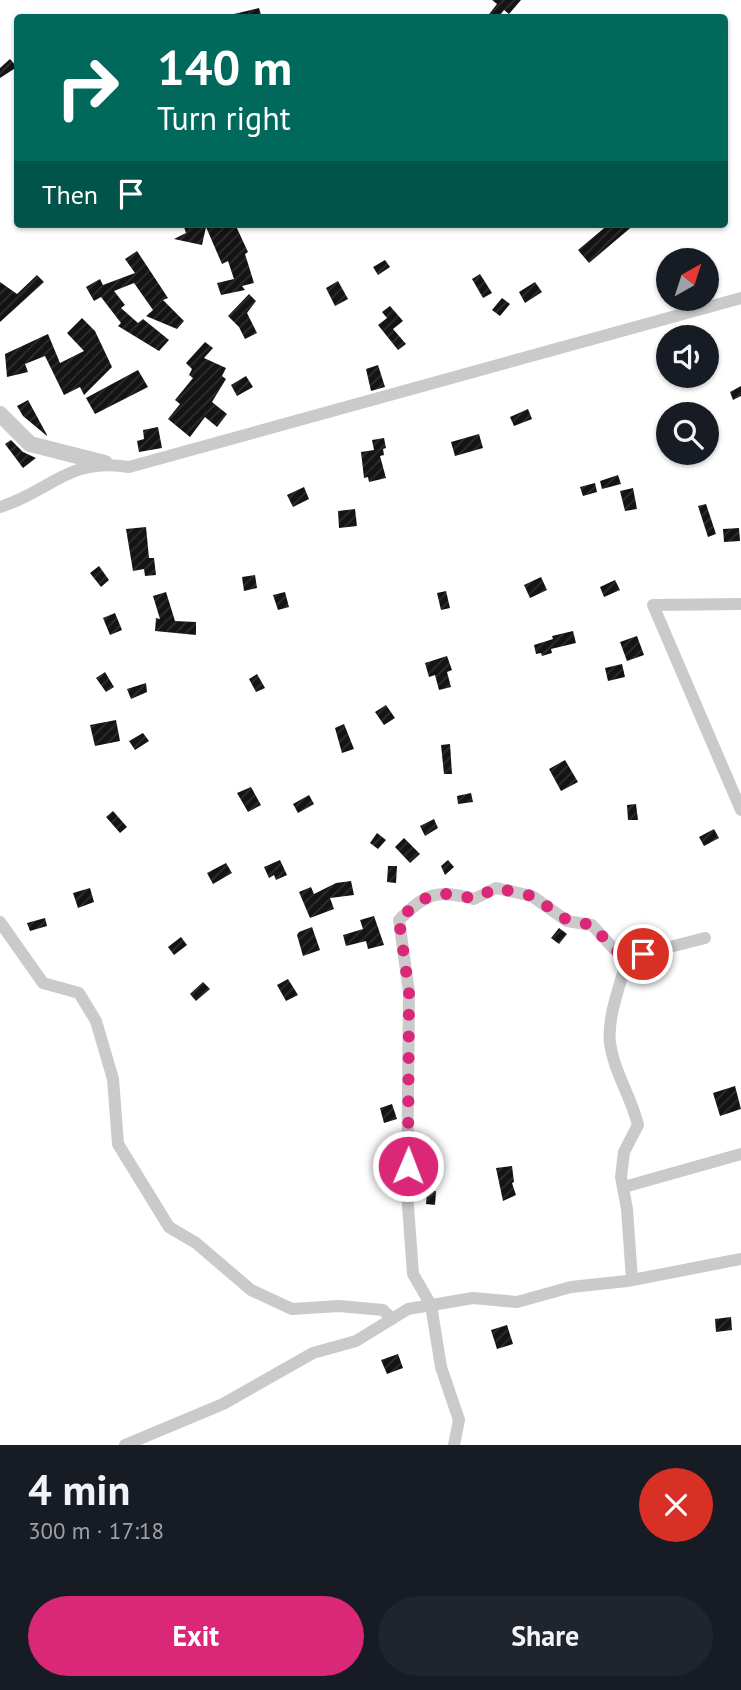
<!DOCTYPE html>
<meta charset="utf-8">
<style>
:root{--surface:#171b24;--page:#20242c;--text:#f1f3f6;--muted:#9ea1a6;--accent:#db2777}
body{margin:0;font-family:"PT Sans",sans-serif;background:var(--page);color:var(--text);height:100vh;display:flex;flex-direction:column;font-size:26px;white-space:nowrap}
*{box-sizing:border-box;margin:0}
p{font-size:23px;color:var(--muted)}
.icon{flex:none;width:38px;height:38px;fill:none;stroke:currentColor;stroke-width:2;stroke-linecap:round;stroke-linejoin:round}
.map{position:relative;height:1445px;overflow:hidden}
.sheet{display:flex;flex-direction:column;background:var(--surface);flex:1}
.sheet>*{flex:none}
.banner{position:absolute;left:14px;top:14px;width:714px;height:214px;border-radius:7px;box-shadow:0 2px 5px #0004;background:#00695c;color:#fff;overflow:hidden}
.needle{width:46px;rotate:39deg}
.buttons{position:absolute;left:656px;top:248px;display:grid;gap:14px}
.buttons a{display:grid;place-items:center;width:63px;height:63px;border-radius:50%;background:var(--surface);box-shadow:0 2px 5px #0004;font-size:35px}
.pin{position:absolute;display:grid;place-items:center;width:60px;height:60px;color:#fff;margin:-30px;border:4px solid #fff;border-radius:50%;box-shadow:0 2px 7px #0007}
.me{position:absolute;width:77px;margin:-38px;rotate:1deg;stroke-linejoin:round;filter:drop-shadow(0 0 5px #0008)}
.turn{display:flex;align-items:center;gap:24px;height:147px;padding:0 28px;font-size:32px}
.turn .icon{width:91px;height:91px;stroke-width:2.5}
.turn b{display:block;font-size:49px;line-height:60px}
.then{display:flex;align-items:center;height:66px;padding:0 28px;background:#0003;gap:14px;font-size:26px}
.round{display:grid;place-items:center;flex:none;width:74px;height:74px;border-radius:37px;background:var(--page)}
.overview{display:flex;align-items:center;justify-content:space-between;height:119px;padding:0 28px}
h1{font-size:42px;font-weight:800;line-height:52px}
.button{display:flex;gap:14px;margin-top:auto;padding:14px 28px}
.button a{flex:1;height:80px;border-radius:42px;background:var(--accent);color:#fff;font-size:28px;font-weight:800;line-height:80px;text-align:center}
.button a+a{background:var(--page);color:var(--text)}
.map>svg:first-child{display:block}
.building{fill:url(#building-hatch)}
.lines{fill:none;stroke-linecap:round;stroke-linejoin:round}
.minor{stroke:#cacaca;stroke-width:12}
.tertiary{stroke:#cacaca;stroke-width:16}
.route{stroke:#db2777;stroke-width:12;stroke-dasharray:0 21.6}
</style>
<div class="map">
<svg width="741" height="1445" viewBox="0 0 741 1445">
<defs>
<pattern id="building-hatch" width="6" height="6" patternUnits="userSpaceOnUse" patternTransform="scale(1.75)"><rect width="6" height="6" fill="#141414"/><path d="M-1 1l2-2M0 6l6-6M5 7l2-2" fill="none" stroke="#2e2e2e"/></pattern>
</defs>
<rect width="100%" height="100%" fill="#fff"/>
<g class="building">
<polygon points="492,0 521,0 509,14 504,10 498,18 486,18 497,4"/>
<polygon points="259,8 262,18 235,18 234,14"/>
<polygon points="10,59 17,67 0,78 0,68"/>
<polygon points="183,224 235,224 248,252 245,254 254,283 242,286 245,290 221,295 217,283 234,279 228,261 222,264 206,227 202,245 174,239 186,233"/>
<polygon points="609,224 635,224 589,263 578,250"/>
<polygon points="137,251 168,298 163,300 184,321 177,329 146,316 153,310 134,283 114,291 125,305 121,308 138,323 143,319 169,340 159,351 118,326 121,323 101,297 94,301 86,287 100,279 103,285 135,273 125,259"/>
<polygon points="385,260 390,267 378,275 373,267"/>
<polygon points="480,274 492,293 483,298 472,279"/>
<polygon points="37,275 44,282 0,322 0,282 17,294"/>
<polygon points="338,281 348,299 335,306 326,288"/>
<polygon points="535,282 542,292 525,303 519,292"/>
<polygon points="249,294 256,301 247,313 257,333 245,339 239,327 228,316"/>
<polygon points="502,298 510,304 500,316 492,310"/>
<polygon points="390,306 403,321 393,329 406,344 398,350 378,325 387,318 382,312"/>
<polygon points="82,318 95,331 112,367 84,395 80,387 64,395 45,356 25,364 28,372 7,377 5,354 48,334 60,363 84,351 67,333"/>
<polygon points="205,342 213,348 204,358 226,368 222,376 226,379 212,402 227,414 217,427 205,417 190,437 168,419 180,404 175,400 193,378 189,375 192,369 186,363"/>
<polygon points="378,365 385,387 371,391 366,369"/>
<polygon points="138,370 148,387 95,414 86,398"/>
<polygon points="246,376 253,387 237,396 231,385"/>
<polygon points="741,386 741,396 733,400 730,392"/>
<polygon points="28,400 47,435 47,436 23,416 17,406"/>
<polygon points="528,409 532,419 514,426 510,417"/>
<polygon points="158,427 162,448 139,452 137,441 144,439 143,430"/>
<polygon points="479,434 483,448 455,456 451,442"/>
<polygon points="384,438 386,448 383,449 384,455 380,456 386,478 369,482 368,477 364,478 361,452 374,450 372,440"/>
<polygon points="11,440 23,452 36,458 23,468 5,444"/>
<polygon points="618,475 621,484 602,489 600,481"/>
<polygon points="595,483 597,492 583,496 580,487"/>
<polygon points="304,487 309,499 293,507 287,495"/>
<polygon points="633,488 637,509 625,511 620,491"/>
<polygon points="706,504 716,534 708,537 698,506"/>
<polygon points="355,509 357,526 339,528 338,511"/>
<polygon points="146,527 149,558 154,558 156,575 145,576 144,569 133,571 126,529"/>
<polygon points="739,528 740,541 724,542 723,529"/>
<polygon points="99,566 109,580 101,587 90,573"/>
<polygon points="255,575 257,588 244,591 242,577"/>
<polygon points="541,577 547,590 530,598 524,585"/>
<polygon points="615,580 620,590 604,597 600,587"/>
<polygon points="446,591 450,608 441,610 437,593"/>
<polygon points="166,592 175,621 196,622 196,635 155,631 156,618 160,619 153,596"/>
<polygon points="285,592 289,607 278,610 273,595"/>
<polygon points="115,613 122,630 110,635 103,618"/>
<polygon points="573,631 576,643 551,649 552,653 542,656 541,653 536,654 534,645 553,639 552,636"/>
<polygon points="637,636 644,655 627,661 620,642"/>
<polygon points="447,656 452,670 447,672 451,687 439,690 435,675 429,677 425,663"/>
<polygon points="622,664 625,677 608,681 605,668"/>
<polygon points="105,672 114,687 106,692 96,678"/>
<polygon points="257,674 265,688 256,692 249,679"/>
<polygon points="146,683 147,692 131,699 127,689"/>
<polygon points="386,705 395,718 384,725 375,712"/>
<polygon points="116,720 120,741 95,746 90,725"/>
<polygon points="344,724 354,749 342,753 335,728"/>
<polygon points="143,733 149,741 135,750 129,741"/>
<polygon points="450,744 452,774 444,774 441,745"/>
<polygon points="565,760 578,782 561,791 549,769"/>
<polygon points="251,787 261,805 248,812 237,793"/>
<polygon points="471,793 473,802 458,804 457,796"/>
<polygon points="309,795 314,804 298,813 293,804"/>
<polygon points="636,804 638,820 628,820 627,805"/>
<polygon points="113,811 127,827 120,833 106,817"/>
<polygon points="434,819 438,828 425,836 420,826"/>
<polygon points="714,829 719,838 704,846 699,837"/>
<polygon points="377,833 386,840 378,849 370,843"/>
<polygon points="404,838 420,854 410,863 395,847"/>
<polygon points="280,860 287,875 276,880 274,875 269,878 264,867"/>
<polygon points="448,860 454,867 445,875 441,866"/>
<polygon points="226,863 232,873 213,884 207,873"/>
<polygon points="388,866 397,866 396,883 387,882"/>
<polygon points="351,881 354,895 330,898 334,909 310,918 299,892 311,887 314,894 336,883"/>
<polygon points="90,888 94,902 78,908 73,893"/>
<polygon points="374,916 384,945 368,949 366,941 346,946 343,935 363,929 360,920"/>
<polygon points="45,918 47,926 30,931 27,923"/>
<polygon points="312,927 320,950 303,956 297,935 299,932"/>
<polygon points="559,928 567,934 559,944 551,938"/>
<polygon points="181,937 187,945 174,955 168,947"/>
<polygon points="288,979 298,995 286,1001 277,985"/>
<polygon points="203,982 210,989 196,1001 190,994"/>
<polygon points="735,1086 741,1109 720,1116 713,1093"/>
<polygon points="392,1104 397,1119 384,1123 380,1108"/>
<polygon points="512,1166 514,1182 512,1183 516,1195 503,1201 496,1168"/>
<polygon points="427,1190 436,1191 435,1205 426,1204"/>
<polygon points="731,1317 732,1330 716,1332 715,1319"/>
<polygon points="507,1325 513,1344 497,1349 491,1330"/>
<polygon points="398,1354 403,1368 387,1374 381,1360"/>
</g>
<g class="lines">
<g class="minor">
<path d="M0,507C51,491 68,457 129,467L741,298"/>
<polyline points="741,604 653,605 741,810"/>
<polyline points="0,922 43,983 79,993 96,1021 113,1079 118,1144 169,1227 196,1243 251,1290 292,1309 339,1306 383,1310 392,1319"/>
<path d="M627,958C621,984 607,1016 610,1043C614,1072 631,1096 638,1125L624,1152L621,1177L627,1209L632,1280"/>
<polyline points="624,1187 741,1154"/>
<polyline points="125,1445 223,1404 313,1353 356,1341 408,1309 473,1298 517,1302 571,1287 627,1281 741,1259"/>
<path d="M454,1445L459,1420L441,1367L431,1305L413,1274L407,1192L409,992L399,920C426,893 437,889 474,899L496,888L532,896L567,921L592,925L615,950L627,958L705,938"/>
</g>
<polyline class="tertiary" points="0,414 30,444 105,463"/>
</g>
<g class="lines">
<path class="route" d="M408,1166L409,992L399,920C426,893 437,889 474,899L496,888L532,896L567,920L592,925L615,950L627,958L643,954"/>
</g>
</svg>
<div class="buttons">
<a><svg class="needle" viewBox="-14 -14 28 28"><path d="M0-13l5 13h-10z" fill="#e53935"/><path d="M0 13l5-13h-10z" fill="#9ea1a6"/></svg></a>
<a><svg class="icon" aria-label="sound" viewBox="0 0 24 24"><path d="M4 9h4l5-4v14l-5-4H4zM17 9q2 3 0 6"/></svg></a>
<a><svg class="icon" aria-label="search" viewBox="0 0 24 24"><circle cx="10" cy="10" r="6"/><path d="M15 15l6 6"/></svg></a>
</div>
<div class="pin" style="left:643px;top:954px;background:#d93025"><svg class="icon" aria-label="arrive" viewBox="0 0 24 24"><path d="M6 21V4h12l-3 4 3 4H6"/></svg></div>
<svg class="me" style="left:408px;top:1166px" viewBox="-20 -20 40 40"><circle r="17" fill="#db2777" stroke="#fff" stroke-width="3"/><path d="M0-11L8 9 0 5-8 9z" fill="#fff"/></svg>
<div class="banner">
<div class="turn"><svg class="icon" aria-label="right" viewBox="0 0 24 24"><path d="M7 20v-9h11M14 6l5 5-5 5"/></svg><div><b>140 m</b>Turn right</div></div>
<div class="then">Then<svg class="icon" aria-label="arrive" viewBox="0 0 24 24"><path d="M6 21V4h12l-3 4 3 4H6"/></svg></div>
</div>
</div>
<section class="sheet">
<div class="overview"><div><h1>4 min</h1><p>300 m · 17:18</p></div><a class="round" style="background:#d93025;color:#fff"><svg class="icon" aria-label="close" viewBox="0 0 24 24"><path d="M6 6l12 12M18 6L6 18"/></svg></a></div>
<div class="button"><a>Exit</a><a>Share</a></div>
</section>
